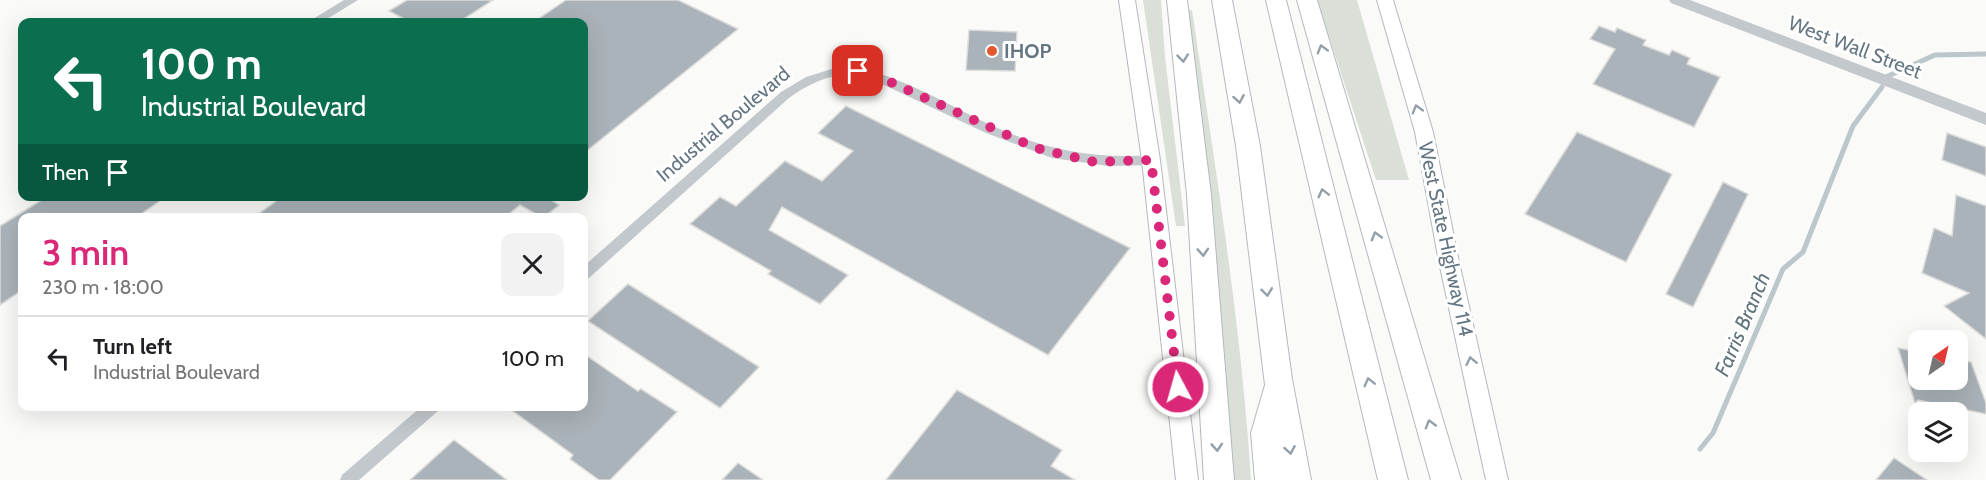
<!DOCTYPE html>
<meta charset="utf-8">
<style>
:root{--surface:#fff;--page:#f2f2f2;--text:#202124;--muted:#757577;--line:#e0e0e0;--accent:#db2777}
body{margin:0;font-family:Cabin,sans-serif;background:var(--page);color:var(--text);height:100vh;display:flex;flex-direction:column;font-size:22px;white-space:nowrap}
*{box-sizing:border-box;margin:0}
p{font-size:20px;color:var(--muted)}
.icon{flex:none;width:33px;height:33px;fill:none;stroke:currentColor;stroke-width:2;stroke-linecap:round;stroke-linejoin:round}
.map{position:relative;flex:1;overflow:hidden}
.details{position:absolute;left:18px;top:213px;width:570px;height:198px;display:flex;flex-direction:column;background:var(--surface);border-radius:12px;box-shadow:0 6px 24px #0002}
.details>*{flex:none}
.guide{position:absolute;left:18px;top:18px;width:570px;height:183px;border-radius:12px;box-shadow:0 6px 24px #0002;background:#0b6e4f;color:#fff;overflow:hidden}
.needle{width:39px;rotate:34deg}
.controls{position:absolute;left:1908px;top:330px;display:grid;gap:12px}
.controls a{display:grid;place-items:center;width:60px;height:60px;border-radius:12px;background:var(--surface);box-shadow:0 6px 24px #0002;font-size:30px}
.pin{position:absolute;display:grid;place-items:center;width:51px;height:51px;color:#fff;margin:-26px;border-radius:12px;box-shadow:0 3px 9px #0006}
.me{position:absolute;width:66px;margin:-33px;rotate:354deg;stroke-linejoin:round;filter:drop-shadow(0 0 4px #0008)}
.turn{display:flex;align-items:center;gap:21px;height:126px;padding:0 24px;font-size:27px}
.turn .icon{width:78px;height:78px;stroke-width:2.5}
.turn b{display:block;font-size:42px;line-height:51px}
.then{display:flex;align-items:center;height:57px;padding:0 24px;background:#0003;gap:12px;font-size:22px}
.round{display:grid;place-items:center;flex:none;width:63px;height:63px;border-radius:12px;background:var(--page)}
.overview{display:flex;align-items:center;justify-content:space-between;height:102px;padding:0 24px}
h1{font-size:36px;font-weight:600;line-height:45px;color:var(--accent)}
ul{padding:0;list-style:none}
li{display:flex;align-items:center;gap:18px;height:84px;padding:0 24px;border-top:2px solid var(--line)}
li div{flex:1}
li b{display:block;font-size:22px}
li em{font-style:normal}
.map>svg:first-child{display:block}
.green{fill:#dadfd7}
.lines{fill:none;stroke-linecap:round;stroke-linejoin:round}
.stream{stroke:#bbc7cb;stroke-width:5}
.building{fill:#aab3b9;stroke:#dcdcda;stroke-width:1.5}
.secondary-casing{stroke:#b3babf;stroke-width:2}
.motorway-casing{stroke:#b4b9bd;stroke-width:2}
.minor{fill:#c3c8cc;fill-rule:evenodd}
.tertiary{fill:#c3c8cc;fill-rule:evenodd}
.secondary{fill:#fff;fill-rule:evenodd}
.motorway{fill:#fff;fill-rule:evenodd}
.oneway{stroke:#939fa8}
.route{stroke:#db2777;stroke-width:10;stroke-dasharray:0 18}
.poi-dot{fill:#e4572e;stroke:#fff;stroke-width:2}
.labels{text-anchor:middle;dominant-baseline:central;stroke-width:6;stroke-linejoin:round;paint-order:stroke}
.street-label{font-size:20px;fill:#657683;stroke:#fff}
.poi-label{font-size:20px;font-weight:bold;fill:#657683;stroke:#fff;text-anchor:start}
.water-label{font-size:21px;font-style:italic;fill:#60757c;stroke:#fff}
</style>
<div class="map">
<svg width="1986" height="480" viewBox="0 0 1986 480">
<rect width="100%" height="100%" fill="#fafaf8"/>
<g class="green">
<polygon points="1143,0 1161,0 1165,57 1185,226 1176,226"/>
<polygon points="1317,0 1357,0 1409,180 1376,180"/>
<path d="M1186,10H1192C1215,166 1241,322 1251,480H1229Z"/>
</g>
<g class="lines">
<g class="stream">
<polyline points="1888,76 1935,55 1986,54"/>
<polyline points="1700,449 1713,433 1783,269 1803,252 1853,126 1882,87"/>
</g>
</g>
<g class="building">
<polygon points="407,0 493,0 459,22 410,22 389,11"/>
<polygon points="566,0 678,0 738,29 584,153 584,22 534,22"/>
<polygon points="1599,26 1615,32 1617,28 1646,40 1643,45 1669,55 1672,50 1690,58 1687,64 1720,77 1694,127 1593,84 1615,49 1590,39"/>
<polygon points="969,30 1017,32 1015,71 966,70"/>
<polygon points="846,106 1130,248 1048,355 782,207 769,230 848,275 820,304 768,274 771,271 690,224 720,197 736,206 785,161 822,181 853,151 818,133"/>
<polygon points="1577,132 1672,174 1626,262 1525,214"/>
<polygon points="1947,133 1986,147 1986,176 1942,160"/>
<polygon points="1723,182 1748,194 1693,307 1666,294"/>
<polygon points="1956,195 1986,206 1986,339 1944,306 1969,293 1922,273 1934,228 1952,236"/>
<polygon points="48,196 167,196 135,218 22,218 22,290 0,305 0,226"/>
<polygon points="283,196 545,196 559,205 543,218 520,205 504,218 253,218"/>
<polygon points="628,284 759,367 720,408 588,321"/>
<polygon points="1898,348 1918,352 1918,380 1958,380 1958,360 1971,362 1986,403 1986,414 1918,400 1915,403"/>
<polygon points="584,354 638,391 641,389 677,412 610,480 599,480 570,459 573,455 506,406 584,406"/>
<polygon points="957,390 1062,450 1051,466 1075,480 886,480"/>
<polygon points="454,440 507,480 410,480"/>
<polygon points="1894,458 1927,480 1876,480"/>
<polygon points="738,463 763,480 722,480"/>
</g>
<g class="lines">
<g class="secondary-casing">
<g id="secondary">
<polygon points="1119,0 1135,0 1160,160 1198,480 1176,480 1142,160"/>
<polygon points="1377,0 1393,0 1433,132 1459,262 1508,480 1486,480 1439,262 1415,132"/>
</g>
</g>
<g class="motorway-casing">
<g id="motorway">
<polygon points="1167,0 1187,0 1211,195 1234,480 1204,480 1187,195"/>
<polygon points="1212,0 1232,0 1260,146 1292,379 1311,480 1255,480 1251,433 1265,385 1236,146"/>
<polygon points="1266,0 1286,0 1408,480 1378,480"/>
<polygon points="1297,0 1317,0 1461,480 1431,480"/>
</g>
</g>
<g class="minor">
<polygon points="344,0 358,0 322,22 308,22"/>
<path d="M838,67C883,64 952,108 995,127C1046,150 1095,159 1151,155L1157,160L1151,165L1108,166L1052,158L986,133L867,77C838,70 813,81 789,98L589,278L584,279V266L781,92L806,77Z"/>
<polygon points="422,406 440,406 438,411 359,480 340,480 342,475"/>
</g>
<polygon class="tertiary" points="1669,0 1690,0 1986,113 1986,125 1671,3"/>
<use href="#secondary" class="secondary"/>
<use href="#motorway" class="motorway"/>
</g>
<defs><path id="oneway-chevron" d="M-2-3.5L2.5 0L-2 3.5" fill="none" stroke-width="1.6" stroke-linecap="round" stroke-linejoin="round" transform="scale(1.5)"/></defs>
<g class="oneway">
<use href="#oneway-chevron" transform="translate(1322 49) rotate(-106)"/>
<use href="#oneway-chevron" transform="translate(1183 58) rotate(84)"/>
<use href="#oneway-chevron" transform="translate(1239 99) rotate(80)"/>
<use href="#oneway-chevron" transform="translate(1417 109) rotate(-106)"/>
<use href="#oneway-chevron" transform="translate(1323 193) rotate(-104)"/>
<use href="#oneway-chevron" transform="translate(1376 236) rotate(-106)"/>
<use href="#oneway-chevron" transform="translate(1203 252) rotate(86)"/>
<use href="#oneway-chevron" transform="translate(1267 292) rotate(83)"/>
<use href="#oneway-chevron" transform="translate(1471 361) rotate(-102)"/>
<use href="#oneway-chevron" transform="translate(1369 382) rotate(-104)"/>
<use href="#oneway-chevron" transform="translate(1430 424) rotate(-106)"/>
<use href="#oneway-chevron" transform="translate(1217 447) rotate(86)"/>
<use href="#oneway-chevron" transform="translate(1290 450) rotate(80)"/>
</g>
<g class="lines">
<polyline class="route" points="858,71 879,77 1036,148 1094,162 1151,160 1178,387"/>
</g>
<circle class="poi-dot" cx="992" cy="51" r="6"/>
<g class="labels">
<g class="street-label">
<text transform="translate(1855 47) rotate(21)">West Wall Street</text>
<text transform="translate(723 124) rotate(-40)">Industrial Boulevard</text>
<text transform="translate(1446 239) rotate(78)">West State Highway 114</text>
</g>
<g class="poi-label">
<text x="1004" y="51">IHOP</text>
</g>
<g class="water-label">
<text transform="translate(1742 324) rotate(-67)">Farris Branch</text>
</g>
</g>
</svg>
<div class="controls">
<a><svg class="needle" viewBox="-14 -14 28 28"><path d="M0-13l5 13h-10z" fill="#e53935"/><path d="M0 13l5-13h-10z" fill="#757577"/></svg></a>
<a><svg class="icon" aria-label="layers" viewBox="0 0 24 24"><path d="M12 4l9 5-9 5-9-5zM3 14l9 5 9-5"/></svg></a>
</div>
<div class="pin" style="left:858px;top:71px;background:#d93025"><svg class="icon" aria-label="arrive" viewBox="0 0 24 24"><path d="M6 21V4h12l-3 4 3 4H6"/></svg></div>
<svg class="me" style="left:1178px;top:387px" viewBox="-20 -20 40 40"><circle r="17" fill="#db2777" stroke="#fff" stroke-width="3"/><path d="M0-11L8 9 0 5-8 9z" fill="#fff"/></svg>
<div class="guide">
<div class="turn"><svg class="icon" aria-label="left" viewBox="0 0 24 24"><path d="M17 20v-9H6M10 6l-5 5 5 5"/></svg><div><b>100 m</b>Industrial Boulevard</div></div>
<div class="then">Then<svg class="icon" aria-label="arrive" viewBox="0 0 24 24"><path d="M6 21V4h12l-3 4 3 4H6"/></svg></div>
</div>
<section class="details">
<div class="overview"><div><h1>3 min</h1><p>230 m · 18:00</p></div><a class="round"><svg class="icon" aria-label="close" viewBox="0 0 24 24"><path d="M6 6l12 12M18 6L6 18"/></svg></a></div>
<ul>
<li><svg class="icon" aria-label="left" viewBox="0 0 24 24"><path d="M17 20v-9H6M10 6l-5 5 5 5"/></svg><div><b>Turn left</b><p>Industrial Boulevard</p></div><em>100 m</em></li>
</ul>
</section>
</div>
